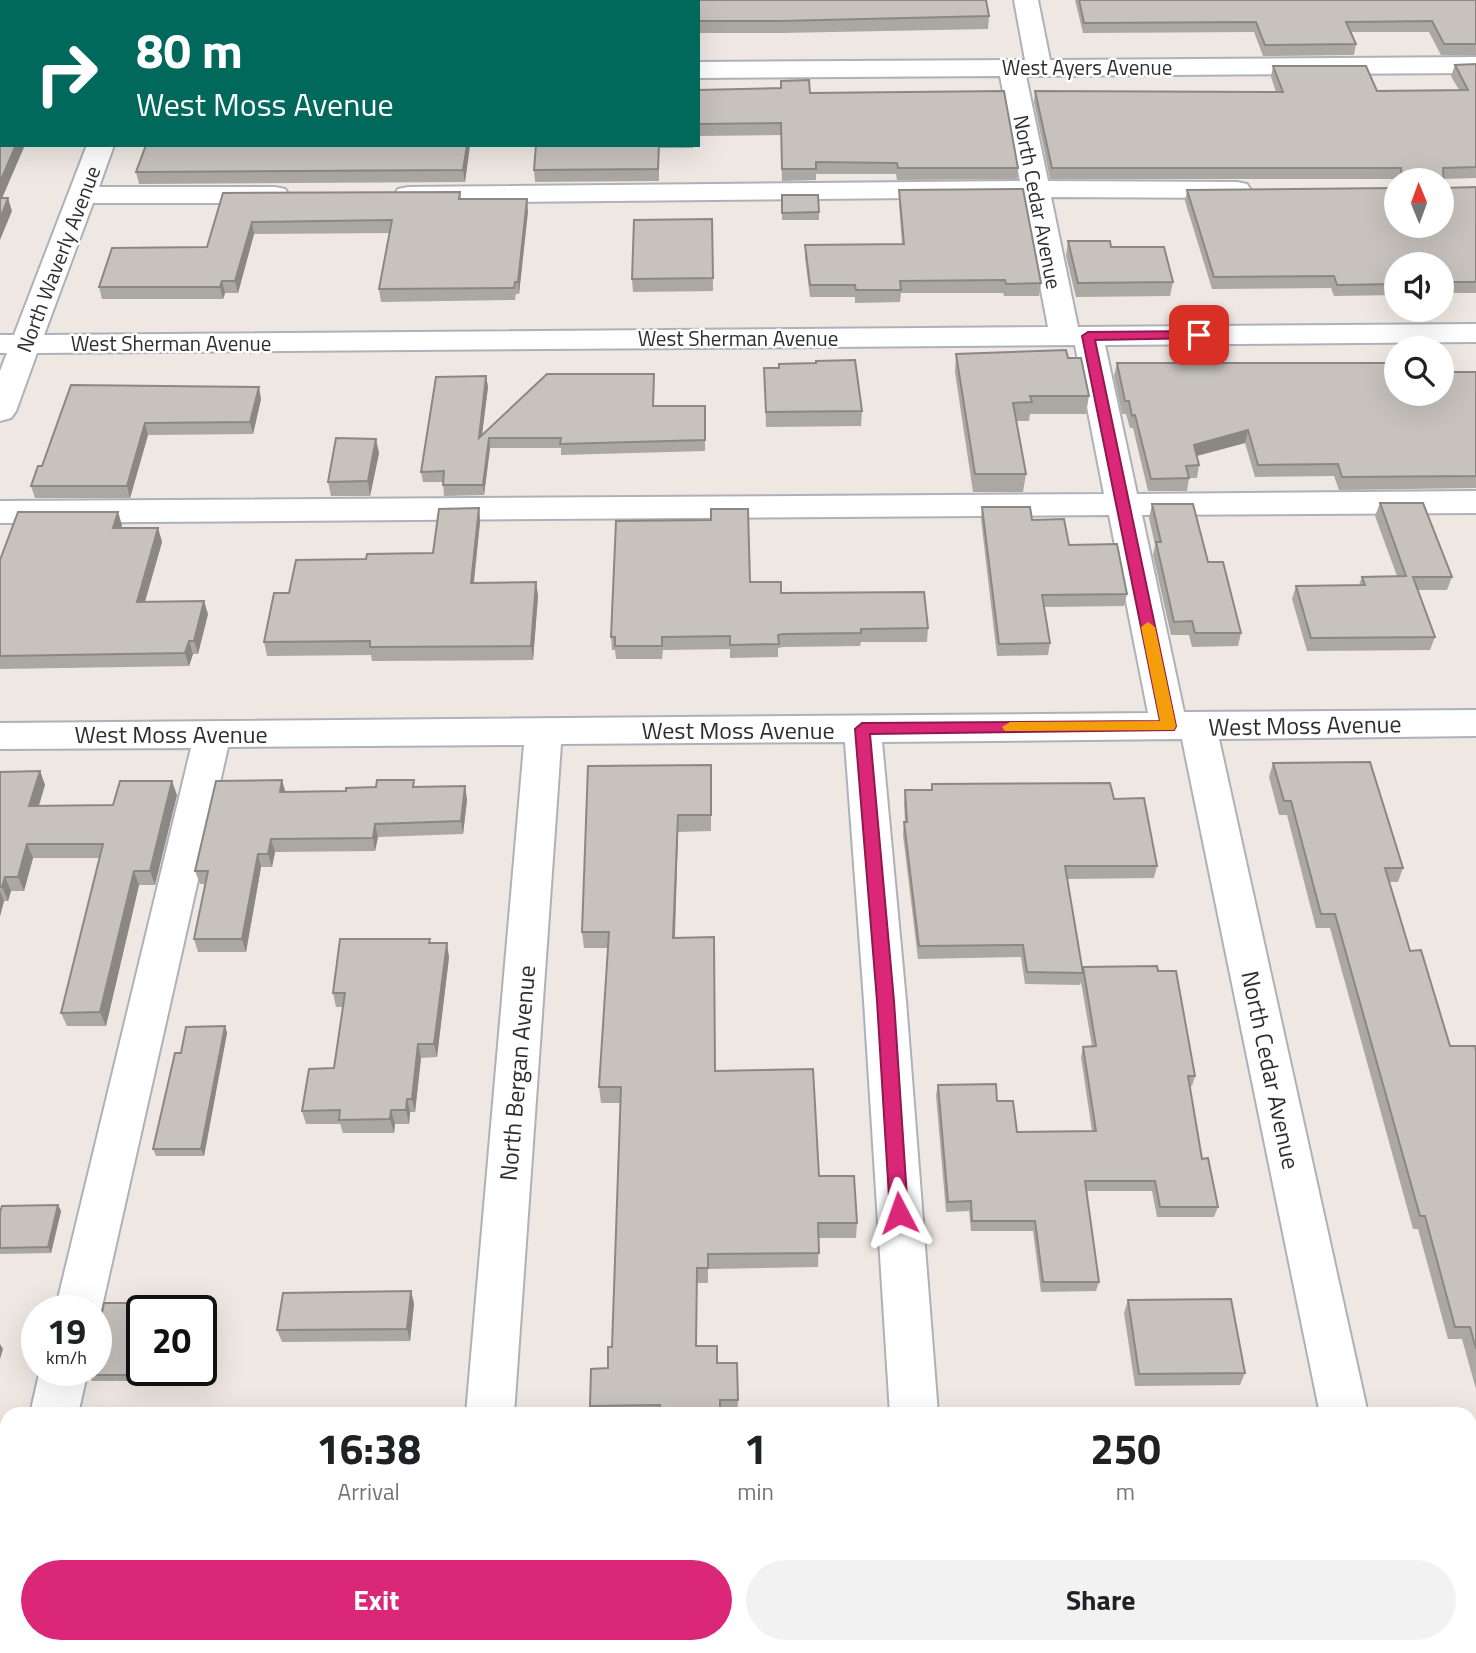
<!DOCTYPE html>
<style>
:root{--surface:#fff;--page:#f2f2f2;--text:#202124;--muted:#757577;--accent:#db2777}
body{margin:0;font-family:"Titillium Web",sans-serif;background:var(--page);color:var(--text);height:100vh;display:flex;flex-direction:column;font-size:26px;white-space:nowrap}
*{box-sizing:border-box;margin:0}
p{font-size:23px;color:var(--muted)}
.icon{flex:none;width:38px;height:38px;fill:none;stroke:currentColor;stroke-width:2;stroke-linecap:round;stroke-linejoin:round}
.map{position:relative;flex:1;overflow:hidden}
.sheet{position:absolute;left:0px;top:1407px;width:1477px;height:247px;display:flex;flex-direction:column;background:var(--surface);border-radius:21px 21px 0 0;box-shadow:0 7px 28px #0002}
.sheet>*{flex:none}
.guide{position:absolute;left:0px;top:0px;width:700px;height:147px;box-shadow:0 7px 28px #0002;background:#00695c;color:#fff;overflow:hidden}
.needle{width:46px;rotate:359deg}
.controls{position:absolute;left:1384px;top:168px;display:grid;gap:14px}
.controls a{display:grid;place-items:center;width:70px;height:70px;border-radius:50%;background:var(--surface);box-shadow:0 7px 28px #0002;font-size:35px}
.speed{position:absolute;left:21px;top:1295px;display:flex;gap:14px;font-size:35px;font-weight:700;text-align:center}
.speed>*{display:grid;place-content:center;width:91px;height:91px;border-radius:50%;background:var(--surface);box-shadow:0 7px 28px #0002;line-height:1}
.speed small{font-size:18px;font-weight:400}
.speed .limit{border:4px solid #111;border-radius:10px;background:#fff;color:#111}
.pin{position:absolute;display:grid;place-items:center;width:60px;height:60px;color:#fff;margin:-30px;border-radius:14px;box-shadow:0 4px 10px #0006}
.me{position:absolute;width:77px;margin:-38px;rotate:356deg;stroke-linejoin:round;filter:drop-shadow(0 0 5px #0008)}
.turn{display:flex;align-items:center;gap:24px;height:147px;padding:0 21px;font-size:32px}
.turn .icon{width:91px;height:91px;stroke-width:2.5}
.turn b{display:block;font-size:49px;line-height:60px}
.eta{display:flex;justify-content:space-evenly;align-items:center;height:119px;text-align:center}
.eta b{font-size:42px;font-weight:700;line-height:49px}
.cta{display:flex;gap:14px;margin-top:auto;padding:14px 21px}
.cta a{flex:1;height:80px;border-radius:42px;background:var(--accent);color:#fff;font-size:28px;font-weight:700;line-height:80px;text-align:center}
.cta a+a{background:var(--page);color:var(--text)}
.map>svg:first-child{display:block}
.lines{fill:none;stroke-linecap:round;stroke-linejoin:round}
.minor-casing{stroke:#aeb1b9;stroke-width:4}
.minor{fill:#fff;fill-rule:evenodd}
.wall{fill:#aba7a3}
.shaded-wall{fill:#8b8884}
.building{fill:#c7c2bd;stroke:#8b8884;stroke-width:2}
.route{fill:#db2777;stroke:#8e194d;stroke-width:2}
.slow{fill:#f59e0b}
.labels{text-anchor:middle;dominant-baseline:central;stroke-width:5;stroke-linejoin:round;paint-order:stroke}
.far-street-label{font-size:21px;fill:#2e2e2e;stroke:#fff}
.street-label{font-size:24px;fill:#2e2e2e;stroke:#fff}
</style>
<div class="map">
<svg width="1476" height="1653" viewBox="0 0 1476 1653">
<rect width="100%" height="100%" fill="#eee7e2"/>
<g class="lines">
<g class="minor-casing">
<g id="minor">
<polygon points="145,0 169,0 144,2"/>
<polygon points="1014,0 1038,0 1050,60 1476,57 1476,73 1026,76 1048,181 1237,182 1247,184 1251,190 1247,196 1237,198 1051,197 1078,327 1476,324 1476,342 1105,345 1137,494 1476,491 1476,513 1142,515 1184,712 1476,710 1476,736 1219,739 1368,1414 1320,1414 1182,739 882,742 906,1001 938,1414 890,1414 864,1001 845,742 561,744 514,1414 466,1414 524,745 228,747 101,1311 96,1322 96,1311 55,1311 191,748 0,749 0,723 1148,713 1109,515 0,523 0,501 1104,494 1075,345 37,353 16,411 11,418 0,421 0,371 7,353 0,353 0,335 14,335 87,145 114,145 99,187 275,187 285,189 289,195 285,201 275,203 93,203 44,335 1048,327 1023,197 408,203 398,201 394,195 398,189 408,187 1020,181 1000,76 698,78 698,62 1025,60"/>
<rect x="0" y="67" width="2" height="16"/>
<polygon points="40,1370 88,1370 78,1414 30,1414"/>
<polygon points="7,1588 7,1647 25,1647 23,1653 0,1653 0,1591"/>
<polygon points="446,1647 498,1647 497,1653 445,1653"/>
<rect x="909" y="1647" width="52" height="6"/>
<polygon points="1367,1647 1419,1647 1421,1653 1369,1653"/>
</g>
</g>
<use href="#minor" class="minor"/>
</g>
<g class="wall">
<polygon points="0,0 104,0 104,2 2,2 2,38 0,38"/>
<polygon points="1075,0 1476,0 1476,55 1441,55 1429,32 1351,32 1356,44 1354,55 1263,56 1254,32 1083,33"/>
<polygon points="698,2 989,16 988,29 780,33 698,33"/>
<polygon points="1476,64 1476,178 1443,179 1444,188 1476,187 1476,293 1445,293 1444,295 1442,295 1442,264 1396,264 1396,295 1334,296 1331,288 1212,289 1185,201 1187,190 1396,189 1442,180 1398,180 1398,179 1050,179 1034,102 1035,91 1276,92 1271,77 1273,66 1377,91 1459,90 1451,76 1455,65"/>
<polygon points="698,90 810,93 1018,168 1017,179 897,180 896,174 816,174 816,180 782,181 781,135 698,136"/>
<polygon points="146,145 470,145 465,182 139,184 136,172"/>
<polygon points="536,145 693,145 693,148 659,148 659,181 535,182 534,170"/>
<polygon points="899,190 1041,283 1039,296 1004,296 1003,293 901,293 900,302 855,303 855,297 810,297 805,257 805,245 902,244 899,202"/>
<polygon points="460,192 461,199 528,211 519,294 516,294 515,300 381,302 379,289 390,233 254,234 238,293 225,293 223,299 102,299 99,287 207,247 223,193"/>
<polygon points="782,195 819,212 819,220 782,220"/>
<polygon points="712,219 713,291 633,292 632,279"/>
<polygon points="1068,241 1111,247 1173,282 1170,296 1076,297 1066,256"/>
<polygon points="956,354 1068,358 1089,396 1086,414 1030,414 1029,421 1016,421 1026,474 1023,492 973,492 955,372"/>
<polygon points="1117,363 1396,394 1476,372 1476,488 1339,490 1334,476 1255,477 1245,443 1197,456 1199,465 1197,478 1189,478 1187,491 1148,491 1133,428 1130,428 1126,414 1122,414 1114,376"/>
<polygon points="764,368 862,411 861,426 766,427"/>
<polygon points="486,376 488,387 482,436 654,385 654,406 705,406 705,451 561,455 561,448 490,448 484,495 444,496 443,482 423,482 421,472"/>
<polygon points="71,385 261,399 253,434 148,435 130,498 35,498 31,486 42,466"/>
<polygon points="379,453 370,496 331,496 328,482"/>
<polygon points="1380,503 1452,577 1447,590 1418,590 1435,637 1430,650 1307,651 1292,599 1296,586 1359,585 1362,577 1397,576 1375,516"/>
<polygon points="1152,504 1208,562 1241,633 1238,646 1192,647 1189,635 1171,635 1153,555 1155,545 1149,518"/>
<polygon points="982,507 1032,520 1069,545 1127,594 1124,606 1043,607 1050,643 1048,655 997,656 981,519"/>
<polygon points="479,508 480,522 474,583 536,582 538,596 533,660 372,661 371,655 267,656 264,642 289,593 366,559 433,553"/>
<polygon points="122,525 121,528 158,528 162,542 145,602 208,614 198,654 193,654 189,666 0,669 0,560"/>
<polygon points="750,582 781,593 928,628 927,642 861,642 860,646 783,647 778,648 778,657 730,658 730,649 663,650 662,659 616,659 615,650 612,650 611,637"/>
<polygon points="1273,763 1403,868 1398,882 1389,882 1410,951 1450,1046 1476,1051 1476,1389 1462,1339 1448,1339 1418,1229 1413,1229 1330,928 1316,928 1287,815 1279,815 1269,777"/>
<polygon points="711,765 711,831 678,832 675,938 715,1071 819,1176 857,1223 856,1238 819,1238 818,1267 708,1269 708,1283 697,1283 696,1346 717,1363 737,1363 738,1413 591,1414 590,1406 608,1368 612,1347 621,1103 601,1103 599,1087 608,948 584,948 582,932"/>
<polygon points="40,771 45,785 39,806 113,805 177,795 155,885 139,885 106,1026 67,1026 61,1013 100,858 33,858 24,891 11,891 8,901 4,901 0,916 0,772"/>
<polygon points="282,780 285,792 346,791 415,787 465,786 467,800 463,834 378,837 375,851 275,852 272,867 261,867 246,952 198,952 194,939 205,884 200,884 195,871"/>
<polygon points="932,784 1114,799 1157,866 1154,878 1067,879 1082,968 1158,971 1195,1076 1192,1086 1189,1086 1202,1159 1218,1207 1214,1217 1157,1217 1152,1191 1086,1191 1099,1282 1096,1291 1041,1292 1033,1231 971,1231 969,1211 946,1212 936,1095 938,1085 997,1101 1017,1132 1092,1131 1081,1057 1083,1047 1092,1046 1081,982 1080,985 1025,984 1021,957 918,959 903,835 904,822 905,822 904,803 905,790 931,790"/>
<polygon points="430,943 449,957 437,1057 421,1058 415,1112 410,1112 409,1124 395,1124 394,1133 343,1133 340,1124 306,1124 302,1111 334,1068 343,1007 336,1007 333,993"/>
<polygon points="225,1026 227,1033 204,1156 156,1156 153,1149 181,1053"/>
<polygon points="58,1205 61,1211 51,1253 0,1254 0,1212"/>
<polygon points="411,1291 414,1304 410,1341 282,1342 277,1330"/>
<polygon points="1128,1300 1245,1373 1240,1385 1135,1386 1124,1313"/>
<polygon points="104,1303 148,1303 152,1309 151,1311 142,1311 142,1355 137,1356 132,1381 92,1381 89,1375 90,1370 96,1370 96,1341"/>
<polygon points="1474,1483 1476,1483 1476,1533 1470,1510 1470,1488"/>
<polygon points="963,1647 1013,1647 1013,1648 964,1648"/>
<polygon points="1093,1647 1287,1647 1288,1653 1094,1653"/>
</g>
<g class="shaded-wall">
<polygon points="16,145 25,145 0,203 0,182"/>
<polygon points="467,145 470,145 465,182 463,170"/>
<polygon points="8,198 12,211 0,240 0,219"/>
<polygon points="527,199 528,211 519,294 518,282"/>
<polygon points="252,222 254,234 238,293 235,281"/>
<polygon points="222,281 225,293 223,299 220,287"/>
<polygon points="486,376 488,387 480,449 479,438"/>
<polygon points="259,387 261,399 253,434 250,422"/>
<polygon points="145,423 148,435 130,498 127,486"/>
<polygon points="1248,430 1245,443 1192,457 1194,445"/>
<polygon points="489,438 490,448 484,495 483,485"/>
<polygon points="376,439 379,453 370,496 368,481"/>
<polygon points="479,508 480,522 472,596 471,583"/>
<polygon points="118,512 122,525 117,541 113,528"/>
<polygon points="158,528 162,542 141,615 137,602"/>
<polygon points="536,582 538,596 533,660 531,646"/>
<polygon points="204,601 208,614 198,654 194,641"/>
<polygon points="189,641 193,654 189,666 185,653"/>
<polygon points="40,771 45,785 34,820 29,806"/>
<polygon points="282,780 286,794 280,792"/>
<polygon points="172,781 177,795 155,885 150,871"/>
<polygon points="465,786 467,800 463,834 461,821"/>
<polygon points="678,815 678,832 674,954 673,938"/>
<polygon points="375,824 378,837 375,851 373,838"/>
<polygon points="271,839 275,852 272,867 268,854"/>
<polygon points="27,844 33,858 24,891 18,877"/>
<polygon points="258,854 261,867 246,952 242,939"/>
<polygon points="134,871 139,885 106,1026 100,1012"/>
<polygon points="5,877 11,891 8,901 2,887"/>
<polygon points="0,891 4,901 0,916"/>
<polygon points="447,943 449,957 437,1057 434,1044"/>
<polygon points="225,1026 227,1033 204,1156 201,1149"/>
<polygon points="418,1044 421,1058 415,1112 412,1099"/>
<polygon points="407,1099 410,1112 409,1124 406,1110"/>
<polygon points="391,1110 395,1124 394,1133 390,1119"/>
<polygon points="58,1205 61,1211 51,1253 48,1247"/>
<polygon points="411,1291 414,1304 410,1341 407,1329"/>
<polygon points="148,1303 152,1309 151,1311 147,1311"/>
<polygon points="142,1334 142,1356 138,1350"/>
<polygon points="0,1344 3,1349 0,1359"/>
<polygon points="133,1350 137,1356 132,1381 128,1375"/>
</g>
<g class="building">
<polygon points="0,0 97,0 96,2 2,2 2,27 0,27"/>
<polygon points="190,0 986,0 989,16 780,21 698,21 698,2 190,2"/>
<polygon points="1079,0 1476,0 1476,44 1444,44 1432,21 1346,22 1356,44 1265,45 1256,22 1084,23"/>
<polygon points="1476,64 1476,167 1443,168 1444,188 1476,187 1476,282 1447,282 1448,284 1442,284 1442,264 1396,264 1396,284 1337,285 1334,276 1214,277 1187,190 1396,188 1396,226 1442,226 1442,180 1402,180 1401,168 1052,168 1035,91 1283,92 1273,66 1366,66 1377,91 1468,90 1455,65"/>
<polygon points="809,80 810,93 1004,91 1018,168 898,168 897,163 816,162 816,169 782,169 781,123 698,124 698,90 781,88 781,81"/>
<polygon points="0,105 2,105 2,145 16,145 0,182"/>
<polygon points="146,145 467,145 463,170 136,172"/>
<polygon points="536,145 659,145 658,169 534,170"/>
<polygon points="1023,189 1041,283 1006,284 1005,280 900,281 901,290 856,290 855,285 810,285 805,245 904,244 899,190"/>
<polygon points="460,192 459,199 527,199 518,282 515,282 514,288 379,289 392,220 252,222 235,281 222,281 220,287 99,287 112,248 207,247 223,193"/>
<polygon points="782,195 818,195 819,212 782,213"/>
<polygon points="0,198 8,198 0,219"/>
<polygon points="712,219 713,278 632,279 634,220"/>
<polygon points="1068,241 1110,241 1111,247 1164,247 1173,282 1078,283"/>
<polygon points="1066,350 1068,358 1081,358 1089,396 1030,396 1032,402 1013,403 1026,474 975,474 956,354"/>
<polygon points="855,360 862,411 766,412 764,368 779,368 779,364 816,363 816,361"/>
<polygon points="1117,363 1396,363 1396,394 1442,394 1442,372 1476,372 1476,476 1342,477 1338,464 1258,465 1248,430 1194,445 1199,465 1186,466 1189,478 1151,479 1135,415 1132,416 1129,401 1125,401"/>
<polygon points="547,374 654,374 653,406 705,406 705,440 560,444 561,438 489,438 483,485 443,485 444,471 421,472 436,377 486,376 479,438"/>
<polygon points="71,385 259,387 250,422 145,423 127,486 31,486 38,466 42,466"/>
<polygon points="336,438 376,439 368,481 328,482"/>
<polygon points="1380,503 1423,503 1452,577 1413,577 1435,637 1311,638 1296,586 1365,585 1362,577 1406,576"/>
<polygon points="1152,504 1193,504 1208,562 1223,562 1241,633 1195,633 1192,621 1174,622 1156,542 1161,542"/>
<polygon points="982,507 1030,507 1032,520 1064,519 1069,545 1117,544 1127,594 1042,595 1050,643 999,644"/>
<polygon points="479,508 471,583 536,582 531,646 370,647 370,641 264,642 274,593 289,593 296,560 366,559 367,554 433,553 439,509"/>
<polygon points="711,509 748,509 750,582 781,582 781,593 924,592 928,628 861,629 861,633 783,634 778,635 779,644 730,645 730,636 662,637 662,646 615,646 615,637 611,637 616,521 711,520"/>
<polygon points="18,512 118,512 113,528 158,528 137,602 204,601 194,641 189,641 185,653 0,656 0,560"/>
<polygon points="1370,762 1403,868 1385,868 1410,951 1421,950 1450,1046 1475,1046 1476,1051 1476,1349 1470,1327 1455,1327 1425,1216 1420,1216 1335,914 1321,914 1291,801 1284,801 1273,763"/>
<polygon points="711,765 711,815 678,815 673,938 714,937 715,1071 813,1069 819,1176 854,1176 857,1223 818,1223 819,1253 708,1254 708,1268 697,1268 696,1346 717,1346 717,1363 737,1363 738,1400 720,1400 720,1414 660,1414 660,1405 590,1406 591,1369 608,1368 608,1347 612,1347 621,1087 599,1087 609,932 582,932 588,766"/>
<polygon points="40,771 29,806 113,805 120,781 172,781 150,871 134,871 100,1012 61,1013 103,844 27,844 18,877 5,877 2,887 0,887 0,772"/>
<polygon points="282,780 280,792 346,791 346,788 376,787 377,780 414,780 413,787 465,786 461,821 375,824 373,838 271,839 268,854 258,854 242,939 194,939 208,871 195,871 216,781"/>
<polygon points="1110,783 1114,799 1144,798 1157,866 1065,866 1083,973 1027,972 1023,945 919,946 904,822 907,822 905,790 932,790 932,784"/>
<polygon points="340,939 430,939 429,943 447,943 434,1044 418,1044 412,1099 407,1099 406,1110 391,1110 390,1119 339,1120 340,1110 302,1111 309,1069 334,1068 345,993 333,993"/>
<polygon points="1157,966 1158,971 1176,971 1195,1076 1188,1076 1202,1159 1208,1158 1218,1207 1160,1207 1155,1181 1085,1181 1099,1282 1043,1282 1035,1221 972,1221 971,1201 948,1202 938,1085 996,1084 997,1101 1013,1101 1017,1132 1096,1131 1083,1047 1096,1046 1083,967"/>
<polygon points="225,1026 201,1149 153,1149 175,1053 181,1053 186,1027"/>
<polygon points="58,1205 48,1247 0,1248 0,1212 2,1206"/>
<polygon points="411,1291 407,1329 277,1330 283,1293"/>
<polygon points="1231,1299 1245,1373 1139,1374 1128,1300"/>
<polygon points="104,1303 148,1303 147,1311 142,1311 142,1334 138,1350 133,1350 128,1375 89,1375 90,1370 96,1370 96,1341"/>
<polygon points="348,1409 347,1414 224,1414 225,1411"/>
<polygon points="241,1647 301,1647 301,1648 329,1648 328,1653 240,1653"/>
<rect x="607" y="1647" width="87" height="6"/>
<polygon points="839,1647 900,1647 901,1653 839,1653"/>
<polygon points="1098,1647 1287,1647 1288,1653 1099,1653"/>
</g>
<polygon class="route" points="1199,331 1205,335 1203,338 1095,340 1176,726 1174,730 870,734 894,1001 908,1213 906,1219 899,1222 892,1219 890,1213 877,1001 855,729 862,723 1160,721 1082,336 1088,332"/>
<polygon class="slow" points="1148,622 1155,627 1176,726 1174,730 1005,731 1002,727 1010,722 1160,721 1141,627"/>
<g class="labels">
<g class="far-street-label">
<text x="1087" y="67">West Ayers Avenue</text>
<text transform="translate(1038 202) rotate(79)">North Cedar Avenue</text>
<text transform="translate(58 259) rotate(-69)">North Waverly Avenue</text>
<text x="738" y="338">West Sherman Avenue</text>
<text x="171" y="343">West Sherman Avenue</text>
</g>
<g class="street-label">
<text transform="translate(1305 725) rotate(-1)">West Moss Avenue</text>
<text x="738" y="730">West Moss Avenue</text>
<text x="171" y="734">West Moss Avenue</text>
<text transform="translate(1271 1070) rotate(78)">North Cedar Avenue</text>
<text transform="translate(517 1073) rotate(-85)">North Bergan Avenue</text>
</g>
</g>
</svg>
<div class="controls">
<a><svg class="needle" viewBox="-14 -14 28 28"><path d="M0-13l5 13h-10z" fill="#e53935"/><path d="M0 13l5-13h-10z" fill="#757577"/></svg></a>
<a><svg class="icon" aria-label="sound" viewBox="0 0 24 24"><path d="M4 9h4l5-4v14l-5-4H4zM17 9q2 3 0 6"/></svg></a>
<a><svg class="icon" aria-label="search" viewBox="0 0 24 24"><circle cx="10" cy="10" r="6"/><path d="M15 15l6 6"/></svg></a>
</div>
<div class="speed"><div>19<small>km/h</small></div><div class="limit">20</div></div>
<div class="pin" style="left:1199px;top:335px;background:#d93025"><svg class="icon" aria-label="arrive" viewBox="0 0 24 24"><path d="M6 21V4h12l-3 4 3 4H6"/></svg></div>
<svg class="me" style="left:899px;top:1213px" viewBox="-20 -20 40 40"><path d="M0-17L14 15 0 8-14 15z" fill="#db2777" stroke="#fff" stroke-width="4"/></svg>
<div class="guide">
<div class="turn"><svg class="icon" aria-label="right" viewBox="0 0 24 24"><path d="M7 20v-9h11M14 6l5 5-5 5"/></svg><div><b>80 m</b>West Moss Avenue</div></div>
</div>
<section class="sheet">
<div class="eta">
<div><b>16:38</b><p>Arrival</p></div>
<div><b>1</b><p>min</p></div>
<div><b>250</b><p>m</p></div>
</div>
<div class="cta"><a>Exit</a><a>Share</a></div>
</section>
</div>
